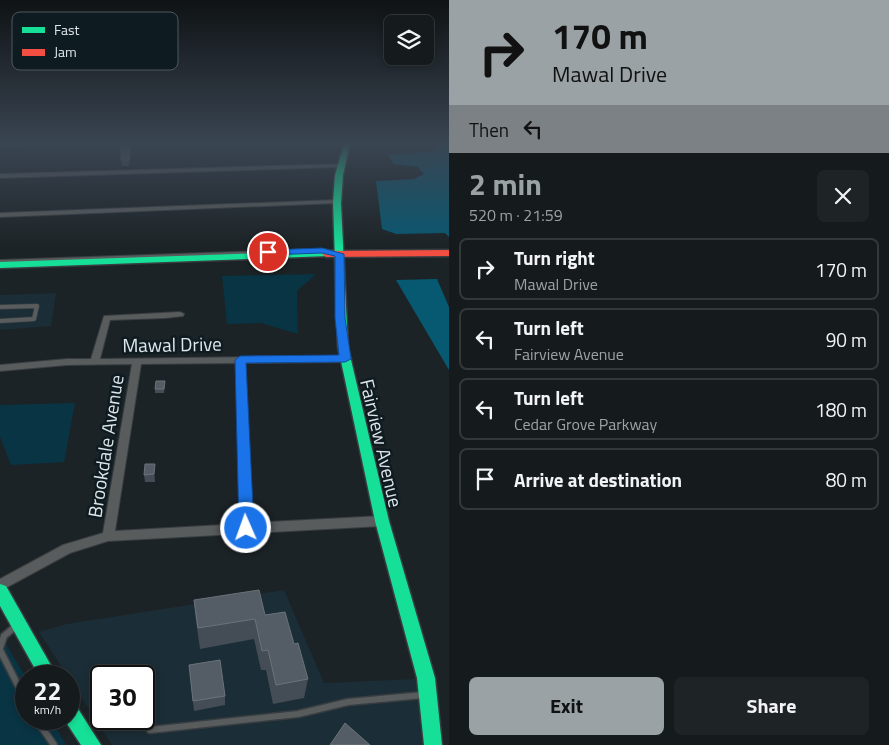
<!DOCTYPE html>
<meta charset="utf-8">
<style>
:root{--surface:#151a1c;--page:#1e2325;--text:#f1f3f6;--muted:#9da1a3;--line:#34383b;--accent:#9aa2a5}
body{margin:0;font-family:"Titillium Web",sans-serif;background:var(--page);color:var(--text);height:100vh;display:flex;flex-direction:column;font-size:19px;white-space:nowrap}
*{box-sizing:border-box;margin:0}
p{font-size:16px;color:var(--muted)}
.icon{flex:none;width:28px;height:28px;fill:none;stroke:currentColor;stroke-width:2;stroke-linecap:round;stroke-linejoin:round}
.map{position:relative;flex:1;overflow:hidden}
.sheet{display:flex;flex-direction:column;background:var(--surface);width:440px}
.sheet>*{flex:none}
.top-card{background:#9aa2a5;color:#111;overflow:hidden}
.buttons{position:absolute;left:384px;top:15px;display:grid;gap:10px}
.buttons a{display:grid;place-items:center;width:50px;height:50px;border-radius:8px;background:var(--surface);box-shadow:0 2px 8px #0003,0 0 0 1px var(--line);font-size:25px}
.speed{position:absolute;left:15px;top:665px;display:flex;gap:10px;font-size:25px;font-weight:700;text-align:center}
.speed>*{display:grid;place-content:center;width:65px;height:65px;border-radius:50%;background:var(--surface);box-shadow:0 2px 8px #0003,0 0 0 1px var(--line);line-height:1}
.speed small{font-size:12px;font-weight:400}
.speed .limit{border:2px solid #111;border-radius:8px;background:#fff;color:#111}
.pin{position:absolute;display:grid;place-items:center;width:42px;height:42px;color:#fff;margin:-21px;border:2px solid #fff;border-radius:50%;box-shadow:0 1px 5px #0007}
.me{position:absolute;width:55px;margin:-28px;rotate:358deg;stroke-linejoin:round;filter:drop-shadow(0 0 4px #0008)}
.turn{display:flex;align-items:center;gap:18px;height:105px;padding:0 20px;font-size:22px}
.turn .icon{width:65px;height:65px;stroke-width:2.5}
.turn b{display:block;font-size:35px;line-height:42px}
.then{display:flex;align-items:center;height:48px;padding:0 20px;background:#0003;gap:10px;font-size:19px}
.round{display:grid;place-items:center;flex:none;width:52px;height:52px;border-radius:8px;background:var(--page)}
.head{display:flex;align-items:center;justify-content:space-between;height:85px;padding:0 20px}
h1{font-size:30px;font-weight:700;line-height:38px;color:var(--accent)}
.button{display:flex;gap:10px;margin-top:auto;padding:10px 20px}
.button a{flex:1;height:58px;border-radius:8px;background:var(--accent);color:#111;font-size:20px;font-weight:700;line-height:58px;text-align:center}
.button a+a{background:var(--page);color:var(--text)}
ul{padding:0;list-style:none}
li{display:flex;align-items:center;gap:15px;height:62px;margin:0 10px 8px;padding:0 10px;border:2px solid var(--line);border-radius:8px}
li div{flex:1}
li b{display:block;font-size:19px}
li em{font-style:normal}
main{display:flex;flex:1;min-height:0}
.map>svg:first-child{display:block}
.built{fill:#1b2d36;fill-rule:evenodd}
.green{fill:#093444}
.forest{fill:#075871}
.lines{fill:none;stroke-linecap:round;stroke-linejoin:round}
.lane-far1-casing{stroke:#383d41;stroke-width:5.5}
.lane-casing{stroke:#383d41;stroke-width:9}
.street-casing{stroke:#383d41;stroke-width:2}
.fast-casing{stroke:#383d41;stroke-width:3}
.jam-casing{stroke:#383d41;stroke-width:3}
.lane-far1{stroke:#585c5c;stroke-width:4}
.lane{stroke:#585c5c;stroke-width:6}
.street{fill:#585c5c;fill-rule:evenodd}
.fast{fill:#16e098;fill-rule:evenodd}
.jam{fill:#f24e42;fill-rule:evenodd}
.wall{fill:#444c55}
.shaded-wall{fill:#2d343c}
.building{fill:#545c65;stroke:#6a727a}
.route{fill:#1a73e8;stroke:#114b97}
.labels{text-anchor:middle;dominant-baseline:central;stroke-width:5;stroke-linejoin:round;paint-order:stroke}
.street-label{font-size:19px;fill:#dee6ea;stroke:#0e1b20}
.key{fill:#0e1b20;stroke:#4c585d;stroke-width:1}
.key-label{font-size:14px;fill:#dee6ea}
</style>
<main>
<div class="map">
<svg width="449" height="745" viewBox="0 0 449 745">
<rect width="100%" height="100%" fill="#1c2326"/>
<g class="built">
<polygon points="56,293 51,326 0,330 0,295"/>
<path d="M284,590L324,683L416,679L423,722L422,745H112L39,632L67,624ZM101,676H144V719H101Z"/>
</g>
<g class="green">
<polygon points="316,274 297,291 298,334 261,323 227,324 222,276"/>
<polygon points="75,403 64,462 11,465 0,437 0,405"/>
<polygon points="0,634 26,678 26,719 51,719 66,745 0,745"/>
</g>
<g class="forest">
<polygon points="436,144 449,144 449,237 445,233 396,234 382,229 376,181 414,179 424,174 418,167 394,164 388,155 436,151"/>
<polygon points="437,279 449,307 449,370 396,280"/>
</g>
<g class="lines">
<g class="lane-far1-casing">
<polyline id="lane-far1" points="0,307 37,306 34,319 0,321"/>
</g>
<g class="lane-casing">
<g id="lane">
<polyline points="0,648 4,636 16,626"/>
<polyline points="0,650 26,701"/>
<polyline points="36,719 54,745"/>
<polyline points="150,730 298,714 348,702 423,695"/>
</g>
</g>
<g class="street-casing">
<g id="street">
<polygon points="0,144 22,144 19,146 0,146"/>
<polygon points="343,164 344,165 341,167 0,178 0,174"/>
<polygon points="335,200 338,202 337,203 0,217 0,213"/>
<polygon points="322,249 337,251 340,253 337,255 322,253 0,264 0,260"/>
<path d="M180,312L184,314L183,316L165,318L110,320L100,359L345,356L349,359L345,362L244,363L251,523L382,516L386,518L388,521L386,524L382,526L108,541L70,553L0,591V579L63,545L103,533L132,364L67,365L0,371V365L67,359H91L104,316ZM236,363L240,524L115,531L141,364Z"/>
</g>
</g>
<g class="fast-casing">
<g id="fast">
<polygon points="344,144 350,144 343,175 341,203 348,347 389,521 435,678 442,745 424,745 417,678 375,521 338,347 333,203 335,175"/>
<polygon points="326,251 330,254 329,256 0,268 0,262"/>
<polygon points="0,584 6,586 57,676 39,676 0,606"/>
<polygon points="69,701 75,704 101,745 81,745 64,719 69,719"/>
</g>
</g>
<g class="jam-casing">
<polygon id="jam" points="449,250 449,256 326,257 322,254 326,251"/>
</g>
<use href="#lane-far1" class="lane-far1"/>
<use href="#lane" class="lane"/>
<use href="#street" class="street"/>
<use href="#fast" class="fast"/>
<use href="#jam" class="jam"/>
</g>
<g class="wall">
<polygon points="131,153 129,166 122,166 121,160"/>
<polygon points="165,385 164,393 155,393 155,389"/>
<polygon points="155,472 155,482 145,482 144,475"/>
<polygon points="194,600 265,615 294,644 308,679 304,698 273,704 266,670 261,670 254,639 200,649 196,621"/>
<polygon points="190,675 225,696 225,705 194,711"/>
</g>
<g class="shaded-wall">
<polygon points="130,147 131,153 129,166 129,160"/>
<polygon points="155,464 155,482 154,474"/>
</g>
<g class="building">
<polygon points="121,147 130,147 129,160 121,160"/>
<polygon points="156,381 165,381 164,389 155,389"/>
<polygon points="145,464 155,464 154,474 144,475"/>
<polygon points="259,590 265,615 285,612 294,644 298,643 308,679 276,685 268,650 262,651 255,619 198,628 194,600"/>
<polygon points="220,660 225,696 193,701 189,665"/>
<polygon points="345,723 370,745 330,745"/>
</g>
<linearGradient id="sky" x2="0" y2="1"><stop stop-color="#0f1315"/><stop offset="0.58" stop-color="#3a4552"/><stop offset="1" stop-color="#3a4552" stop-opacity="0"/></linearGradient>
<rect width="449" height="248" fill="url(#sky)"/>
<polygon class="route" points="322,248 344,254 345,318 351,359 345,362 246,363 254,528 252,532 246,534 241,532 239,528 235,360 240,356 339,355 335,318 335,256 322,253 268,255 264,252 268,250"/>
<g class="labels">
<g class="street-label">
<text transform="translate(172 344) rotate(-1)">Mawal Drive</text>
<text transform="translate(382 443) rotate(77)">Fairview Avenue</text>
<text transform="translate(105 446) rotate(-81)">Brookdale Avenue</text>
</g>
</g>
<rect x="12" y="12" width="166" height="58" rx="8" class="key"/>
<rect x="22" y="27" width="23" height="6" fill="#16e098"/>
<rect x="22" y="49" width="23" height="7" fill="#f24e42"/>
<g class="key-label">
<text x="54" y="35">Fast</text>
<text x="54" y="57">Jam</text>
</g>
</svg>
<div class="buttons">
<a><svg class="icon" aria-label="layers" viewBox="0 0 24 24"><path d="M12 4l9 5-9 5-9-5zM3 14l9 5 9-5"/></svg></a>
</div>
<div class="speed"><div>22<small>km/h</small></div><div class="limit">30</div></div>
<div class="pin" style="left:268px;top:252px;background:#d93025"><svg class="icon" aria-label="arrive" viewBox="0 0 24 24"><path d="M6 21V4h12l-3 4 3 4H6"/></svg></div>
<svg class="me" style="left:246px;top:528px" viewBox="-20 -20 40 40"><circle r="17" fill="#1a73e8" stroke="#fff" stroke-width="3"/><path d="M0-11L8 9 0 5-8 9z" fill="#fff"/></svg>
</div>
<section class="sheet">
<div class="top-card">
<div class="turn"><svg class="icon" aria-label="right" viewBox="0 0 24 24"><path d="M7 20v-9h11M14 6l5 5-5 5"/></svg><div><b>170 m</b>Mawal Drive</div></div>
<div class="then">Then<svg class="icon" aria-label="left" viewBox="0 0 24 24"><path d="M17 20v-9H6M10 6l-5 5 5 5"/></svg></div>
</div>
<div class="head"><div><h1>2 min</h1><p>520 m · 21:59</p></div><a class="round"><svg class="icon" aria-label="close" viewBox="0 0 24 24"><path d="M6 6l12 12M18 6L6 18"/></svg></a></div>
<ul>
<li><svg class="icon" aria-label="right" viewBox="0 0 24 24"><path d="M7 20v-9h11M14 6l5 5-5 5"/></svg><div><b>Turn right</b><p>Mawal Drive</p></div><em>170 m</em></li>
<li><svg class="icon" aria-label="left" viewBox="0 0 24 24"><path d="M17 20v-9H6M10 6l-5 5 5 5"/></svg><div><b>Turn left</b><p>Fairview Avenue</p></div><em>90 m</em></li>
<li><svg class="icon" aria-label="left" viewBox="0 0 24 24"><path d="M17 20v-9H6M10 6l-5 5 5 5"/></svg><div><b>Turn left</b><p>Cedar Grove Parkway</p></div><em>180 m</em></li>
<li><svg class="icon" aria-label="arrive" viewBox="0 0 24 24"><path d="M6 21V4h12l-3 4 3 4H6"/></svg><div><b>Arrive at destination</b></div><em>80 m</em></li>
</ul>
<div class="button"><a>Exit</a><a>Share</a></div>
</section>
</main>
